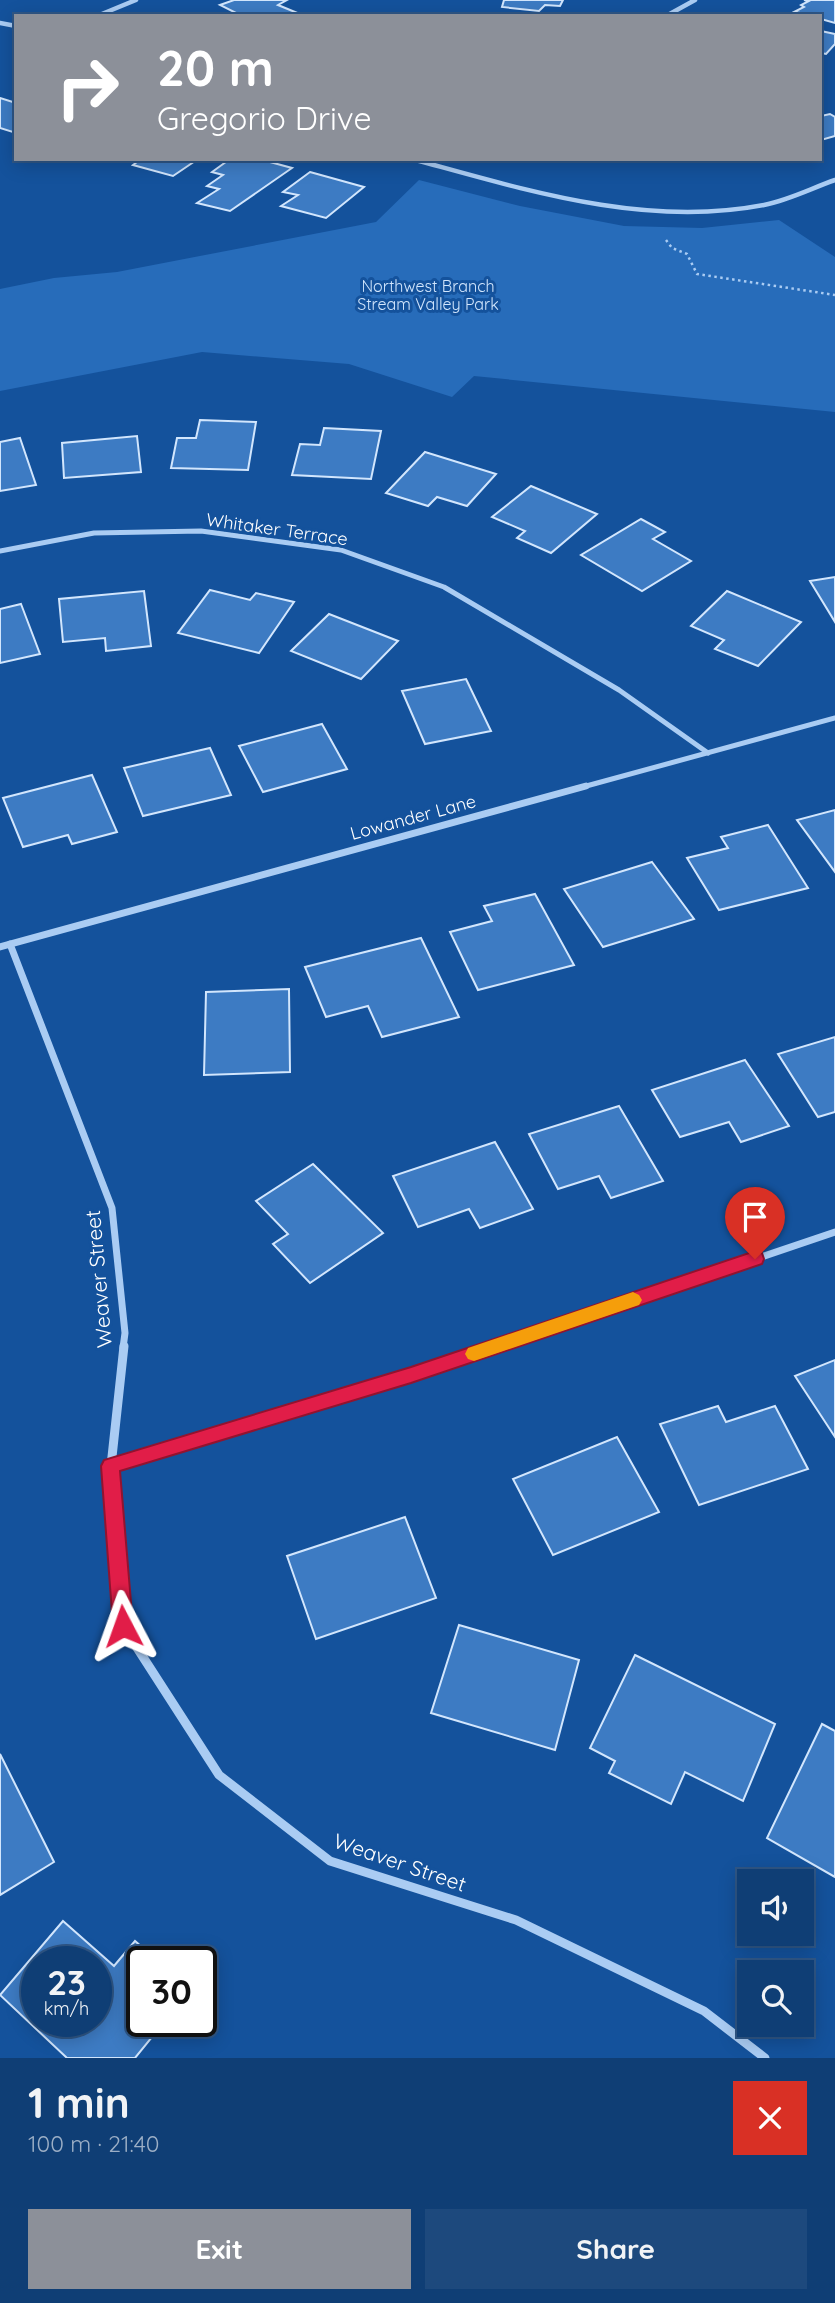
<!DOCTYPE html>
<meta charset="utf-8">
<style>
:root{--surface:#0f3e75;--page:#1d497d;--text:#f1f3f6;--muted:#9baec5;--line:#2f5787;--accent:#8c9099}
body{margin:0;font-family:Quicksand,sans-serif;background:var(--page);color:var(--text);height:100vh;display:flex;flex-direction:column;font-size:26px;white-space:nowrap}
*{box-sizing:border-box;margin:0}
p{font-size:23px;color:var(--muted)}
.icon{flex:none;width:38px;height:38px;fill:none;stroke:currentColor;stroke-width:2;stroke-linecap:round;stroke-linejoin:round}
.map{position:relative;height:2058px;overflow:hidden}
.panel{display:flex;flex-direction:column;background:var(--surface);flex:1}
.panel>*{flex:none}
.top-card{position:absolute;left:14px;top:14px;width:808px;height:147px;border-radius:0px;box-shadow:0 4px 18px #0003,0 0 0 2px var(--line);background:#8c9099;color:#fff;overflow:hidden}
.buttons{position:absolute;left:737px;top:1869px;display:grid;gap:14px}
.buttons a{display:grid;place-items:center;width:77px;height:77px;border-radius:0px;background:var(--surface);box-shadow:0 4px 18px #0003,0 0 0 2px var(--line);font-size:35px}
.speed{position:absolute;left:21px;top:1946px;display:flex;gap:14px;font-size:35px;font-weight:700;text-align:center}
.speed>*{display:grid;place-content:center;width:91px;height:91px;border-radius:50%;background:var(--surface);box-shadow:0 4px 18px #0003,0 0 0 2px var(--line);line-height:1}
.speed small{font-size:18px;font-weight:400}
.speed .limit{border:4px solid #111;border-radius:10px;background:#fff;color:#111}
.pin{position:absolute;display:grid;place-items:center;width:60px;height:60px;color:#fff;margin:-72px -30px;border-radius:50% 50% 50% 0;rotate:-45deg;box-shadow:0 0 7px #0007}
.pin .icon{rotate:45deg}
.me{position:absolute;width:77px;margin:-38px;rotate:356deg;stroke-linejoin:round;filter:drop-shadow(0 0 5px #0008)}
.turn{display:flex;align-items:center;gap:24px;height:147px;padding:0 28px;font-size:32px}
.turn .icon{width:91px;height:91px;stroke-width:2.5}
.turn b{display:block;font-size:49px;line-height:60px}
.round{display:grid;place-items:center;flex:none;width:74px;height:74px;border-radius:0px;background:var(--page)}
.summary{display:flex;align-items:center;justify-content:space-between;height:119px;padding:0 28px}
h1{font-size:42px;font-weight:700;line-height:52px}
.primary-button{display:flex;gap:14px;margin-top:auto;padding:14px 28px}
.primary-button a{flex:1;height:80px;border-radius:0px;background:var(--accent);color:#fff;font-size:28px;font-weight:700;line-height:80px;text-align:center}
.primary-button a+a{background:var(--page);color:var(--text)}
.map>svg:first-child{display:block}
.green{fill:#276cba}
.building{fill:#3d7bc3;stroke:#d2e6fd;stroke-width:2;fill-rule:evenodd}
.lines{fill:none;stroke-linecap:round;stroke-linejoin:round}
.path{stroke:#aaccf3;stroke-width:2.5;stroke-dasharray:2.5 3.5;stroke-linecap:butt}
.minor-far3{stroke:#aaccf3;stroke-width:4.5}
.minor-far2{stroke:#aaccf3;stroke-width:5}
.minor-far1{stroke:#aaccf3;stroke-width:7}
.minor{stroke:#aaccf3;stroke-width:9}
.route{fill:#e11d48;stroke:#92132f;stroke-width:2}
.slow{fill:#f59e0b}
.labels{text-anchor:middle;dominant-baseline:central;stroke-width:6;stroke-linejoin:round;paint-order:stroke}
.far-park-label{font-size:16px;fill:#d2e6fd;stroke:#14529c}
.street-label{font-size:18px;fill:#fff;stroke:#14529c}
.near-street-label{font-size:21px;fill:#fff;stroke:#14529c}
</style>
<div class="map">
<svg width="835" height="2058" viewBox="0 0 835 2058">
<rect width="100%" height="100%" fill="#14529c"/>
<polygon class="green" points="419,180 520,206 624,226 702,228 779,220 835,257 835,412 474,376 452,397 349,364 202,352 0,391 0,289 54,278 117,272 376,222"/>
<g class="building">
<polygon points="234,0 287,0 278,5 295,12 284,16 242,16 220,5"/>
<polygon points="504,0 563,0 560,6 545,5 539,11 502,7"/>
<polygon points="804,0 835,0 835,23 821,19 821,16 794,12 804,7 801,5 809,1"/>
<polygon points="821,31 835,34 835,44 826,54 821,53"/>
<polygon points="0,98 16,103 16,133 0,128"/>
<polygon points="830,114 835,117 835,136 821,140 821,116"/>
<polygon points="141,159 198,159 173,176 133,165"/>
<polygon points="230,159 259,159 292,168 230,211 197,203 219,189 207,186 223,175 212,172"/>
<polygon points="310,172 364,187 326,218 281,206 298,195 283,192"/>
<polygon points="200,420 256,422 248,470 171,468 177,438 196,438"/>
<polygon points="324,428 381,431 371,479 292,475 300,444 320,445"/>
<polygon points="137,436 141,472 64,478 62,443"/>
<polygon points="20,438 36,485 0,491 0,442"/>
<polygon points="425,452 496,474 467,506 437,497 428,506 386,493"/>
<polygon points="531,486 597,514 551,553 517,538 525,531 492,517"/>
<polygon points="641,519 665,532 653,539 691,561 642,591 581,555"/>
<polygon points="835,577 835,622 810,581"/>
<polygon points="210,590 250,600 256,593 294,602 259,653 178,633"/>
<polygon points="144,591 151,646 106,651 105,638 63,642 59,599"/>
<polygon points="727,591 801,622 758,666 715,649 724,640 691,626"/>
<polygon points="21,604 40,654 0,663 0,609"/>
<polygon points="329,614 398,641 361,679 291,651"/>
<polygon points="466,679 491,731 425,744 402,691"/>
<polygon points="322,724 347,769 263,792 239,746"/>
<polygon points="210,748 231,795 143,816 124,768"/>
<polygon points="92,775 117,832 72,844 68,835 23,847 3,798"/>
<polygon points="835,810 835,872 797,820"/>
<polygon points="768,825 808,888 719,910 687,858 728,848 721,837"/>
<polygon points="652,862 694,919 603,947 564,889"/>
<polygon points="535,894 574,965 478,990 450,932 492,921 484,906"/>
<polygon points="421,938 459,1017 382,1037 368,1006 326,1017 305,967"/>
<polygon points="289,989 290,1072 204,1075 206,992"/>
<polygon points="835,1037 835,1112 818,1117 778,1054"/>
<polygon points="745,1060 789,1126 741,1142 729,1122 680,1137 652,1090"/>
<polygon points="619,1106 663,1181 611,1198 599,1176 558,1189 529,1134"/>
<polygon points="495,1142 533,1209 480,1228 469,1209 418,1227 393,1176"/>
<polygon points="313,1164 383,1233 310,1283 273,1244 288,1234 256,1201"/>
<polygon points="835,1360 835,1437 795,1376"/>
<polygon points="718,1406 726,1422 775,1406 808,1469 699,1505 660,1424"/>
<polygon points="617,1437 659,1512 553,1555 513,1479"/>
<polygon points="405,1517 436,1598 316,1639 287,1556"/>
<polygon points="459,1625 579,1660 555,1750 431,1713"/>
<polygon points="635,1655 775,1724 743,1801 685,1772 671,1804 609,1773 615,1761 590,1748"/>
<polygon points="822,1724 835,1731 835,1877 767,1838"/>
<polygon points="0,1754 54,1862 0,1895"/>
<path d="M63,1921L114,1966L135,1941L159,1962H142V2021H165L135,2058H67L0,1995ZM37,1962H96V2021H37Z"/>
</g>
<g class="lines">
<polyline class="path" points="666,240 672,248 687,254 697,274 835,295"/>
<g class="minor-far3">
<polyline points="97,16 136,0"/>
<polyline points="666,16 695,0"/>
<polyline points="0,23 16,26"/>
<path d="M412,159C526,190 645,228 764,205C789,200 812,188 835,180"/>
</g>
<g class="minor-far2">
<polyline points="0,551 94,533 201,531 341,550 444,587 619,690 708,753"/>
<polyline points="579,788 835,718"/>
</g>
<g class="minor-far1">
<polyline points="10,944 112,1208 125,1333 123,1348"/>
<polyline points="0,947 586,786"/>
<polyline points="492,1348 835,1232"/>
</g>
<g class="minor">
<polyline points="124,1346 111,1466 123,1626 219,1775 330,1861 516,1920 704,2011 765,2058"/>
<polyline points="111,1466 411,1375 497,1346"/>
</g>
</g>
<polygon class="route" points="755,1251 762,1253 764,1259 762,1264 411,1383 120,1471 133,1626 130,1633 123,1636 116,1633 113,1626 101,1466 104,1460 411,1367"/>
<polygon class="slow" points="633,1292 639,1295 642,1300 639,1305 474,1361 468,1359 465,1354 468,1348"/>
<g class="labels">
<g class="far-park-label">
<text x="428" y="286">Northwest Branch<tspan x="428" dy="18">Stream Valley Park</tspan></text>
</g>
<g class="street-label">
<text transform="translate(277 529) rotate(8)">Whitaker Terrace</text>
<text transform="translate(413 817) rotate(-15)">Lowander Lane</text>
</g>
<g class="near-street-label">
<text transform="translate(98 1279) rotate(-95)">Weaver Street</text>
<text transform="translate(400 1862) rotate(19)">Weaver Street</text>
</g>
</g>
</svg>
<div class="buttons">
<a><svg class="icon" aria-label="sound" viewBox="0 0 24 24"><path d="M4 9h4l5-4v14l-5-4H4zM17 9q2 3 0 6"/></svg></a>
<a><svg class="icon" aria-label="search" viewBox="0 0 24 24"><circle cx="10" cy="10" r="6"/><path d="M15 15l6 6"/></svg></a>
</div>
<div class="speed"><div>23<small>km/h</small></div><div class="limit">30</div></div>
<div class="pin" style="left:755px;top:1259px;background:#d93025"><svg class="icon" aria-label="arrive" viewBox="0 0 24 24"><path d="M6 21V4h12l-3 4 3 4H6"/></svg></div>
<svg class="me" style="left:123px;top:1626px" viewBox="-20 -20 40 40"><path d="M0-17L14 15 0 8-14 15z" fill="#e11d48" stroke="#fff" stroke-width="4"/></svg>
<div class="top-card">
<div class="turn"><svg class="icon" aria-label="right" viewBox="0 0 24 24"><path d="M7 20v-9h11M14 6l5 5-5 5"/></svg><div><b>20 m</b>Gregorio Drive</div></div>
</div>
</div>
<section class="panel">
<div class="summary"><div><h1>1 min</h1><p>100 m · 21:40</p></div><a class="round" style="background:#d93025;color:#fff"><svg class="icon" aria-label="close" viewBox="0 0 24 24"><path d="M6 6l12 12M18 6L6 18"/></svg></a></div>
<div class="primary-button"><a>Exit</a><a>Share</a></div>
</section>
